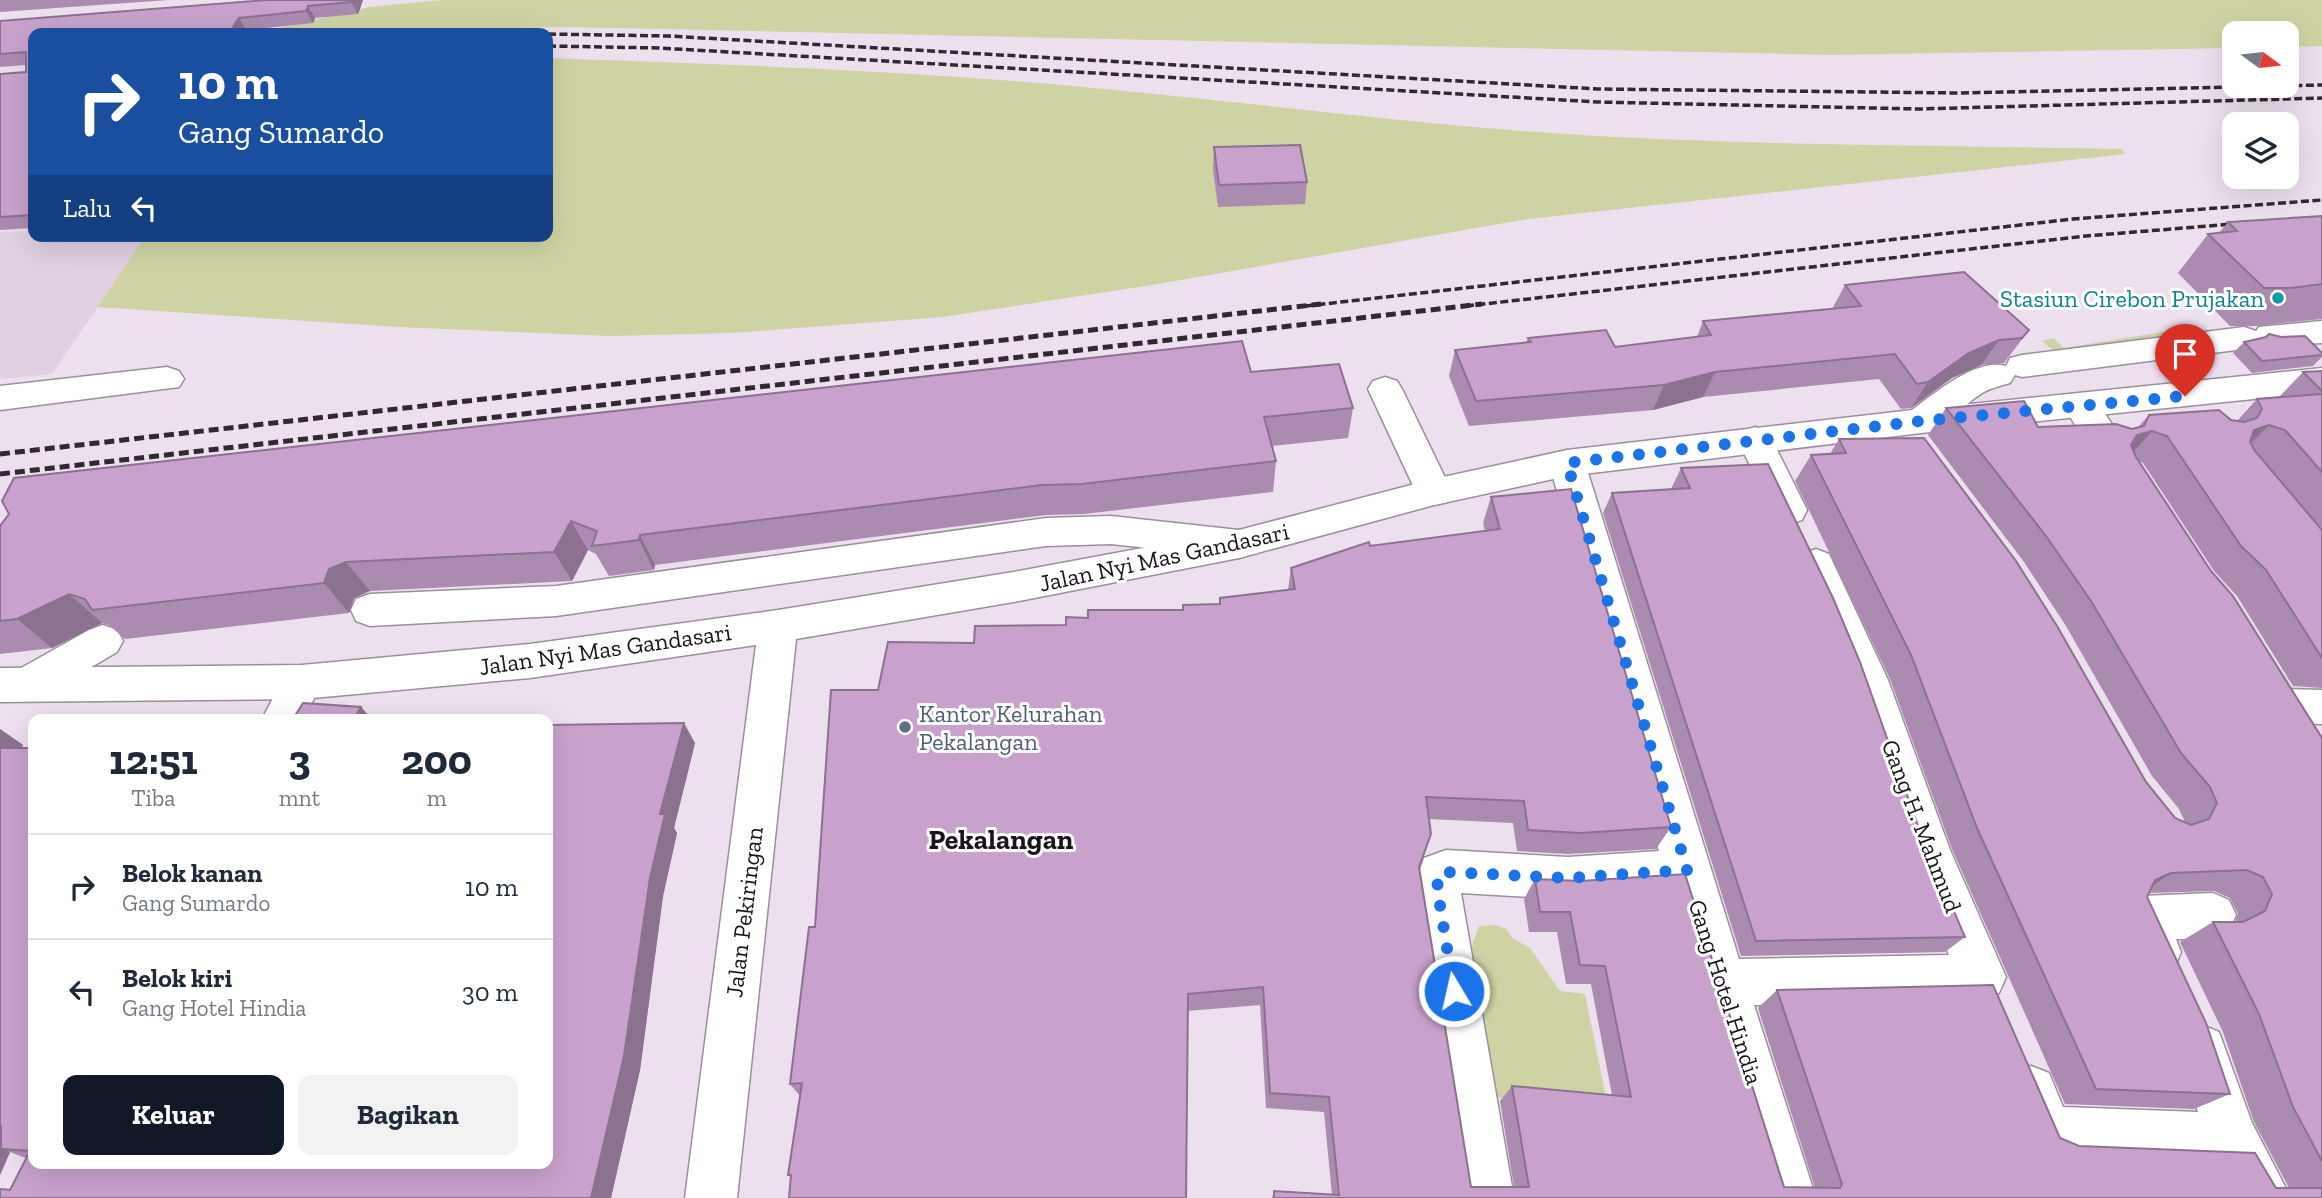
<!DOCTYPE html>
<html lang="id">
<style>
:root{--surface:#fff;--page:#f2f2f3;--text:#1f2937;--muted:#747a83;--line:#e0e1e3;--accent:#111827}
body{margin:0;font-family:"Zilla Slab",serif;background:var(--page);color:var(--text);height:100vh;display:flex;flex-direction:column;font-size:26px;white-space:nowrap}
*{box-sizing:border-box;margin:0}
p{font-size:23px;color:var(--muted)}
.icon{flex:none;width:38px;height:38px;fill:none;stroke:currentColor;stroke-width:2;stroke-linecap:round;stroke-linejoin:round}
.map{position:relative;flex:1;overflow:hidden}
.panel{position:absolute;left:28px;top:714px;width:525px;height:455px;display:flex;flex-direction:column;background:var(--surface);border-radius:14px;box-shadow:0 7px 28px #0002}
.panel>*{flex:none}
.guide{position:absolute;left:28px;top:28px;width:525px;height:214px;border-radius:14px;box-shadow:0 7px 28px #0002;background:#1a4fa0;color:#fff;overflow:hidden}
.needle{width:46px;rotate:105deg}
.controls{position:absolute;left:2222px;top:21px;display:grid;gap:14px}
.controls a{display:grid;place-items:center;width:77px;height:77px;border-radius:14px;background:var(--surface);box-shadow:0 7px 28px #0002;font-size:35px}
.pin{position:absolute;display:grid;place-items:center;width:60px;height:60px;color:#fff;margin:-72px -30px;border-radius:50% 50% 50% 0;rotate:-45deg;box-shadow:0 0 7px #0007}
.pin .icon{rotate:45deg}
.me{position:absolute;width:77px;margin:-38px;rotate:351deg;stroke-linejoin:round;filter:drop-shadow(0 0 5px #0008)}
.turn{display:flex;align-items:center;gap:24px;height:147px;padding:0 35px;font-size:32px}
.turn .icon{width:91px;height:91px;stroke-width:2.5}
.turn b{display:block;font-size:49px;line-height:60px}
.then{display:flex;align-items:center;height:66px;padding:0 35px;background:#0003;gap:14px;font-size:26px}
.eta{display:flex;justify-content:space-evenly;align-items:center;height:119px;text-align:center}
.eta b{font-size:42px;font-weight:700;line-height:49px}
.button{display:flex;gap:14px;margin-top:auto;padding:14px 35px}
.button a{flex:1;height:80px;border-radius:14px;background:var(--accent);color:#fff;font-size:28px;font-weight:700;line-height:80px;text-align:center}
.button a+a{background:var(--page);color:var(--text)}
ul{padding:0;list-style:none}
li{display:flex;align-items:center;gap:21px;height:105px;padding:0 35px;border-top:2px solid var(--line)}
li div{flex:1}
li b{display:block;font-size:26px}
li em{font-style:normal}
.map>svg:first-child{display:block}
.industrial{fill:#e0d0e2}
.green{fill:#cfd3a4}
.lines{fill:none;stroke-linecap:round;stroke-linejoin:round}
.minor-casing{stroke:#9b8f9c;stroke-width:3}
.major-casing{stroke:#9b8f9c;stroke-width:3}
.minor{fill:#fff;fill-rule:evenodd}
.major{fill:#fff;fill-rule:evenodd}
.rail-far1{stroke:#302a30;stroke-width:3.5;stroke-dasharray:8 3.5;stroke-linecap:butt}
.rail{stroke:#302a30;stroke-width:5;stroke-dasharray:10 5;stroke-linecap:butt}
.wall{fill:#ac8bb0}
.shaded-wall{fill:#8c7190}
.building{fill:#c8a2cd;stroke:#8c7190;stroke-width:2}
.route{stroke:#1a73e8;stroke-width:12;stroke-dasharray:0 21.6}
.culture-dot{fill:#0f9aa8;stroke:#fff;stroke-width:2.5}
.service-dot{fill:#5c6f8a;stroke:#fff;stroke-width:2.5}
.labels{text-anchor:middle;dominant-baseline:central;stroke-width:6;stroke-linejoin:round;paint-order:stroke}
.culture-label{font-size:24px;fill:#0d838f;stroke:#fff;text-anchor:end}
.street-label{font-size:24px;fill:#191419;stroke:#fff}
.service-label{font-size:24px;fill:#4e5e75;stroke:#fff;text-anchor:start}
.quarter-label{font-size:28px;font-weight:bold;fill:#191419;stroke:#fff}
</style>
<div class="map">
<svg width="2322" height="1198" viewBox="0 0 2322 1198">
<rect width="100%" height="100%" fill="#ecdfee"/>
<polygon class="industrial" points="33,231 33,236 146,236 52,374 0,379 0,232"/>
<g class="green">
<polygon points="442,0 2322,0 2322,46 2287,47 2287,33 2235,33 2235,48 1831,55 568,27 263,32 369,7"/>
<path d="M548,58C719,64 891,70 1062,85C1220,99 1377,120 1536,132C1730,146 1927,145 2122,149L2125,154L1528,219L1152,285L943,317L732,333L610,336L398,327L97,307L146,236H548Z"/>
<polygon points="2169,331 2173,336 2055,352 2042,341 2053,338 2064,348"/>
<polygon points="1495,925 1507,929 1512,938 1530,948 1560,991 1585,994 1608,1107 1495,1097 1491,1063 1475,1062 1460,958 1471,948 1479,926"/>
</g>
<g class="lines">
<g class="minor-casing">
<g id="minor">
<path d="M2322,321V343L2270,346L2258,342L2255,346L2244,349L2022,377L2015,375L2010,383C2001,386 1991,388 1984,392C1959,406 1939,439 1909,430L1904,421L1909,412C1932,396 1975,357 2006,366L2010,358L2022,355L2244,327L2256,331L2259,327Z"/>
<polygon points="167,367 179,371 184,379 179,387 0,410 0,386"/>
<polygon points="1385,377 1397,381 1402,389 1452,492 1447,502 1434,505 1421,502 1416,492 1368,389 1373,381"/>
<path d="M2081,393L2093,396L2124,442L2119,451C2090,460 2077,428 2064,405L2069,396Z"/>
<polygon points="1755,427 1767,431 1772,440 1807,510 1802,520 1789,524 1776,520 1771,510 1738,440 1743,431"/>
<polygon points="1567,450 1580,454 1585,463 1739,959 1949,955 1906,850 1848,680 1797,564 1803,554 1816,549 1829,554 1888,680 1950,850 2006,977 1999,993 1982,1000 1754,1005 1816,1198 1764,1198 1745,1127 1671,892 1568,899 1461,893 1514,1198 1462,1198 1414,887 1424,858 1446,850 1568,857 1659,851 1549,463 1554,454"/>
<polygon points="1111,516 1239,530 1252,534 1258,544 1252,554 1239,558 1111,544 1046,546 556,616 370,626 356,621 351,610 356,599 370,594 556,586 1046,518"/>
<polygon points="103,625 117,630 123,641 117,652 42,696 28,701 14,696 8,684 14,672 89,630"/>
<polygon points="302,665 316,670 322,682 304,719 262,719 288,670"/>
<polygon points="2281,689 2322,690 2322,724 2281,723 2267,718 2261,706 2267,694"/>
<polygon points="2213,893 2229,900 2236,915 2229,930 2208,939 2176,939 2181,952 2174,968 2158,975 2142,968 2119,918 2126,903 2142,896"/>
<polygon points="2202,1025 2219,1032 2252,1123 2291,1198 2237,1198 2219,1164 2048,1157 2030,1150 2006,1091 2013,1073 2031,1066 2049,1073 2063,1107 2198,1112 2178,1049 2185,1032"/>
</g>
</g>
<g class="major-casing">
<polygon id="major" points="2322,368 2322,392 1921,433 1567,476 1434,505 1239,558 1019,601 796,639 737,1198 685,1198 756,645 530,678 302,699 0,702 0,668 302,665 530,644 778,610 1019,571 1239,530 1434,479 1567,450 1921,409"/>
</g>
<use href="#minor" class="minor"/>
<use href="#major" class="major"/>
<g class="rail-far1">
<polyline points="548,34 668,36 1598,89 1960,93 2322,85"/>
<polyline points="548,46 659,48 1598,102 1919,109 2322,98"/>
<polyline points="1306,306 2073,219 2322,200"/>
<polyline points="1466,306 2086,236 2245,223"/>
</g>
<g class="rail">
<polyline points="0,454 1321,304"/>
<polyline points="0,474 1482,304"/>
</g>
</g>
<g class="wall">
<polygon points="0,0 169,0 0,12"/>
<polygon points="363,0 358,14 315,18 313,23 246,30 244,33 33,33 33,228 0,230 0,74 26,72 26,65 0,67 0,21"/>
<polygon points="1214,147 1307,182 1305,204 1218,207 1213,169"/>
<polygon points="2322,216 2322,319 2256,326 2230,326 2178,273 2208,234 2219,233 2228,222"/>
<polygon points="1845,285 2029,330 2004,363 1981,365 1952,378 1911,408 1901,409 1879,379 1703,397 1653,410 1469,426 1449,376 1455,350 1526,343 1528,338 1615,347 1697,337 1703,321 1832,309"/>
<polygon points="2244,342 2322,353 2322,357 2313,366 2252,373 2233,353"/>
<polygon points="2322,371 2322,688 2293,686 2237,596 2214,571 2143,463 2139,461 2322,738 2322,1198 1272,1198 1274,1191 1332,1195 1324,1112 1266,1108 1260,1005 1187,1011 791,1178 788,1175 800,1096 790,1084 815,927 878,690 974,643 1066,625 1088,618 1183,610 1220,604 1220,598 1288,590 1291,568 1370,546 1485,531 1483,523 1491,497 1671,827 1656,849 1568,854 1517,851 1513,823 1429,819 1419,867 1471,1187 1514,1187 1500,1101 1512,1086 1612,1095 1591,984 1566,984 1557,932 1529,932 1524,899 1535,879 1581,881 1784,1187 1815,1188 1758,1008 1777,990 2060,1138 2079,1146 2276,1188 2289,1188 2254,1122 2223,1032 2180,942 2213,922 2235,922 2238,914 2230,898 2214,891 2149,893 2147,897 2230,1094 2194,1109 2065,1104 1952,849 1890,679 1795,481 1811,455 1830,454 1839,439 2146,782 2175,818 2185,822 2179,809 2152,776 2066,626 2024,562 1928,435 1946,408 2038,427 2132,429 2138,427 2149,415 2237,421 2257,399 2279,397 2303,372"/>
<polygon points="1251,372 1353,408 1348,438 1272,446 1276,461 1273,492 1084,514 1046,515 655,565 654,570 609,576 596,554 588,550 572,581 370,591 354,598 349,613 125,639 109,625 102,623 52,648 0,654 0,526"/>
<polygon points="1681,468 1921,834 1965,937 1945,952 1741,956 1603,513 1612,493 1671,489"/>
<polygon points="0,729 23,745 21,748 548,1164 695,743 674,828 677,833 663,896 640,1070 611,1198 0,1198 10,1190 26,1158 10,1152 0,1175"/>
</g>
<g class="shaded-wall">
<polygon points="352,0 363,0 358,14 351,2"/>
<polygon points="308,6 315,18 313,23 306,11"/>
<polygon points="239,18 246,30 244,33 229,33"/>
<polygon points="1999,340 1981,365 1952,378 1911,408 1928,382 1969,353"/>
<polygon points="1715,372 1703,397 1653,410 1664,385"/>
<polygon points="2269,425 2243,451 2254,430"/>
<polygon points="2152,431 2129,457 2114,461 2137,435"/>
<polygon points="571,521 588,550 572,581 554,552"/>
<polygon points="640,535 655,565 654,570 639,540"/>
<polygon points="346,562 370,591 354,598 349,613 324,583 329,569"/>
<polygon points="69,594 102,623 52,648 17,619"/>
<polygon points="361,707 372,719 354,719"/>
<polygon points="684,723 695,743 674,828 677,833 663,896 640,1070 611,1198 591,1198 650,878 660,814"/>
<polygon points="0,729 23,745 9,768 0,762"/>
<polygon points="2171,873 2141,894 2155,880"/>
<polygon points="0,1125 32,1137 1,1149 10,1152 0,1175"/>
</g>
<g class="building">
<polygon points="267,0 352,0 351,2 308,6 306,11 239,18 229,33 33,33 33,215 0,217 0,74 26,72 26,52 0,54 0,21"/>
<polygon points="1300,145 1307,182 1219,185 1214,147"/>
<polygon points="2322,216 2322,284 2291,288 2264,288 2208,234 2237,231 2228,222"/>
<polygon points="1964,272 2029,330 2022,338 1999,340 1969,353 1928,382 1917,384 1895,354 1715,372 1664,385 1476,401 1455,350 1531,342 1528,338 1606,330 1615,347 1711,335 1703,321 1861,306 1845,285"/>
<polygon points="2269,334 2281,337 2305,336 2322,353 2322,355 2262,361 2244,342 2266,337"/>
<polygon points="1242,341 1251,372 1339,364 1353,408 1264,417 1276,461 1082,484 1042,485 640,535 639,540 592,546 597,531 571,521 554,552 346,562 329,569 324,583 92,610 85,599 69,594 17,619 0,621 0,526 9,514 2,501 14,478"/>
<polygon points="2322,371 2322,391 2303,372"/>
<polygon points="2322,394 2322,472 2285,430 2269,425 2254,430 2250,442 2255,451 2322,530 2322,658 2266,570 2241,546 2167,436 2152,431 2137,435 2131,445 2136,457 2211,571 2233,596 2322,738 2322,1161 2293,1107 2259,1014 2213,922 2243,922 2265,911 2272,894 2263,877 2247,870 2171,873 2155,880 2147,897 2206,1023 2230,1094 2096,1089 1977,828 1911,655 1811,455 1846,453 1839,439 1924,438 2016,561 2057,626 2146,782 2175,818 2191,825 2209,819 2217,803 2210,787 2181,753 2091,601 2046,536 1946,408 2024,401 2038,427 2116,424 2132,429 2144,426 2149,415 2219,410 2231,420 2244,422 2257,418 2262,409 2257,399"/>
<polygon points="1768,464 1833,598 1860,662 1921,834 1965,937 1756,941 1612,493 1690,488 1681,468"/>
<polygon points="1571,489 1671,827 1580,833 1528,830 1524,801 1426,797 1431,834 1419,867 1471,1187 1529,1187 1512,1086 1631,1097 1605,966 1580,965 1570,912 1540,912 1535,879 1581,881 1685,874 1784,1187 1840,1188 1842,1184 1777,990 1993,985 2060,1138 2079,1146 2255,1153 2276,1188 2322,1188 2322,1198 1274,1198 1274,1191 1339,1195 1329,1097 1270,1093 1263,987 1188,994 1186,1198 789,1198 791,1175 788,1175 802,1083 790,1084 809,927 815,927 831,690 878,690 888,642 974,643 975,626 1066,625 1066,617 1088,618 1088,610 1183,610 1183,605 1220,604 1220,598 1295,589 1291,568 1369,542 1370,546 1500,529 1491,497"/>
<polygon points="303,703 361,707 354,719 293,719"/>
<polygon points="684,723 660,814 665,814 650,878 624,1056 591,1198 0,1198 0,1189 10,1190 30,1151 1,1149 1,1126 0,1126 0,748 33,748 33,1164 548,1164 548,725"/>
</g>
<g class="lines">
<polyline class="route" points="1454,991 1437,887 1440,873 1446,872 1567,878 1687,870 1567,463 1921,421 2185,396"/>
</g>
<circle class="culture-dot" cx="2278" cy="298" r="7"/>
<circle class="service-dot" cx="905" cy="727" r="7"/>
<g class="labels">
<g class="culture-label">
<text x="2264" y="298">Stasiun Cirebon Prujakan</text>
</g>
<g class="street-label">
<text transform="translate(1164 557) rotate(-12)">Jalan Nyi Mas Gandasari</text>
<text transform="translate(605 649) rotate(-8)">Jalan Nyi Mas Gandasari</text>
<text transform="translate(1922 826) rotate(69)">Gang H. Mahmud</text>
<text transform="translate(744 912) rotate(-83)">Jalan Pekiringan</text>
<text transform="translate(1726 992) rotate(72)">Gang Hotel Hindia</text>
</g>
<g class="service-label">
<text x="919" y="713">Kantor Kelurahan<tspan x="919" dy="28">Pekalangan</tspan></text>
</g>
<g class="quarter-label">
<text x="1001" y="839">Pekalangan</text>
</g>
</g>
</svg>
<div class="controls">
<a><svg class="needle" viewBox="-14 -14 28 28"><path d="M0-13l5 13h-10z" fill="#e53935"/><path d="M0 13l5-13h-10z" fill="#747a83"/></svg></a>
<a><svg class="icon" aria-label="layers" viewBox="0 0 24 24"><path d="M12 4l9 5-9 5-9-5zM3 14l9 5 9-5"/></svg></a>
</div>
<div class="pin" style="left:2185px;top:396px;background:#d93025"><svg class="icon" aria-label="arrive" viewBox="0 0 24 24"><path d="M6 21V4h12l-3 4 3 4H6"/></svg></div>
<svg class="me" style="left:1454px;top:991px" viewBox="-20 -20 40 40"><circle r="17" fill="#1a73e8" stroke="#fff" stroke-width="3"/><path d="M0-11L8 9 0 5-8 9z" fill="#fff"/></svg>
<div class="guide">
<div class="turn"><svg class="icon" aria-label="right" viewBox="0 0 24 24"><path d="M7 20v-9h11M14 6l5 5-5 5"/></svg><div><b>10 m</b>Gang Sumardo</div></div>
<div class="then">Lalu<svg class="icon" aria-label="left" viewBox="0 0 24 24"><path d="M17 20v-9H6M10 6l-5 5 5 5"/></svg></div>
</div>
<section class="panel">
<div class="eta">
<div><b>12:51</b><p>Tiba</p></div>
<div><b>3</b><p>mnt</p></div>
<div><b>200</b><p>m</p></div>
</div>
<ul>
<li><svg class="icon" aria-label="right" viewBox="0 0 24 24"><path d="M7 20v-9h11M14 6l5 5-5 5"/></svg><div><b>Belok kanan</b><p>Gang Sumardo</p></div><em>10 m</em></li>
<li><svg class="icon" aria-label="left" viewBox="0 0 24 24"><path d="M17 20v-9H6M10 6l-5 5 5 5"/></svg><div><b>Belok kiri</b><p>Gang Hotel Hindia</p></div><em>30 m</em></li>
</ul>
<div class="button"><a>Keluar</a><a>Bagikan</a></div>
</section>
</div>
